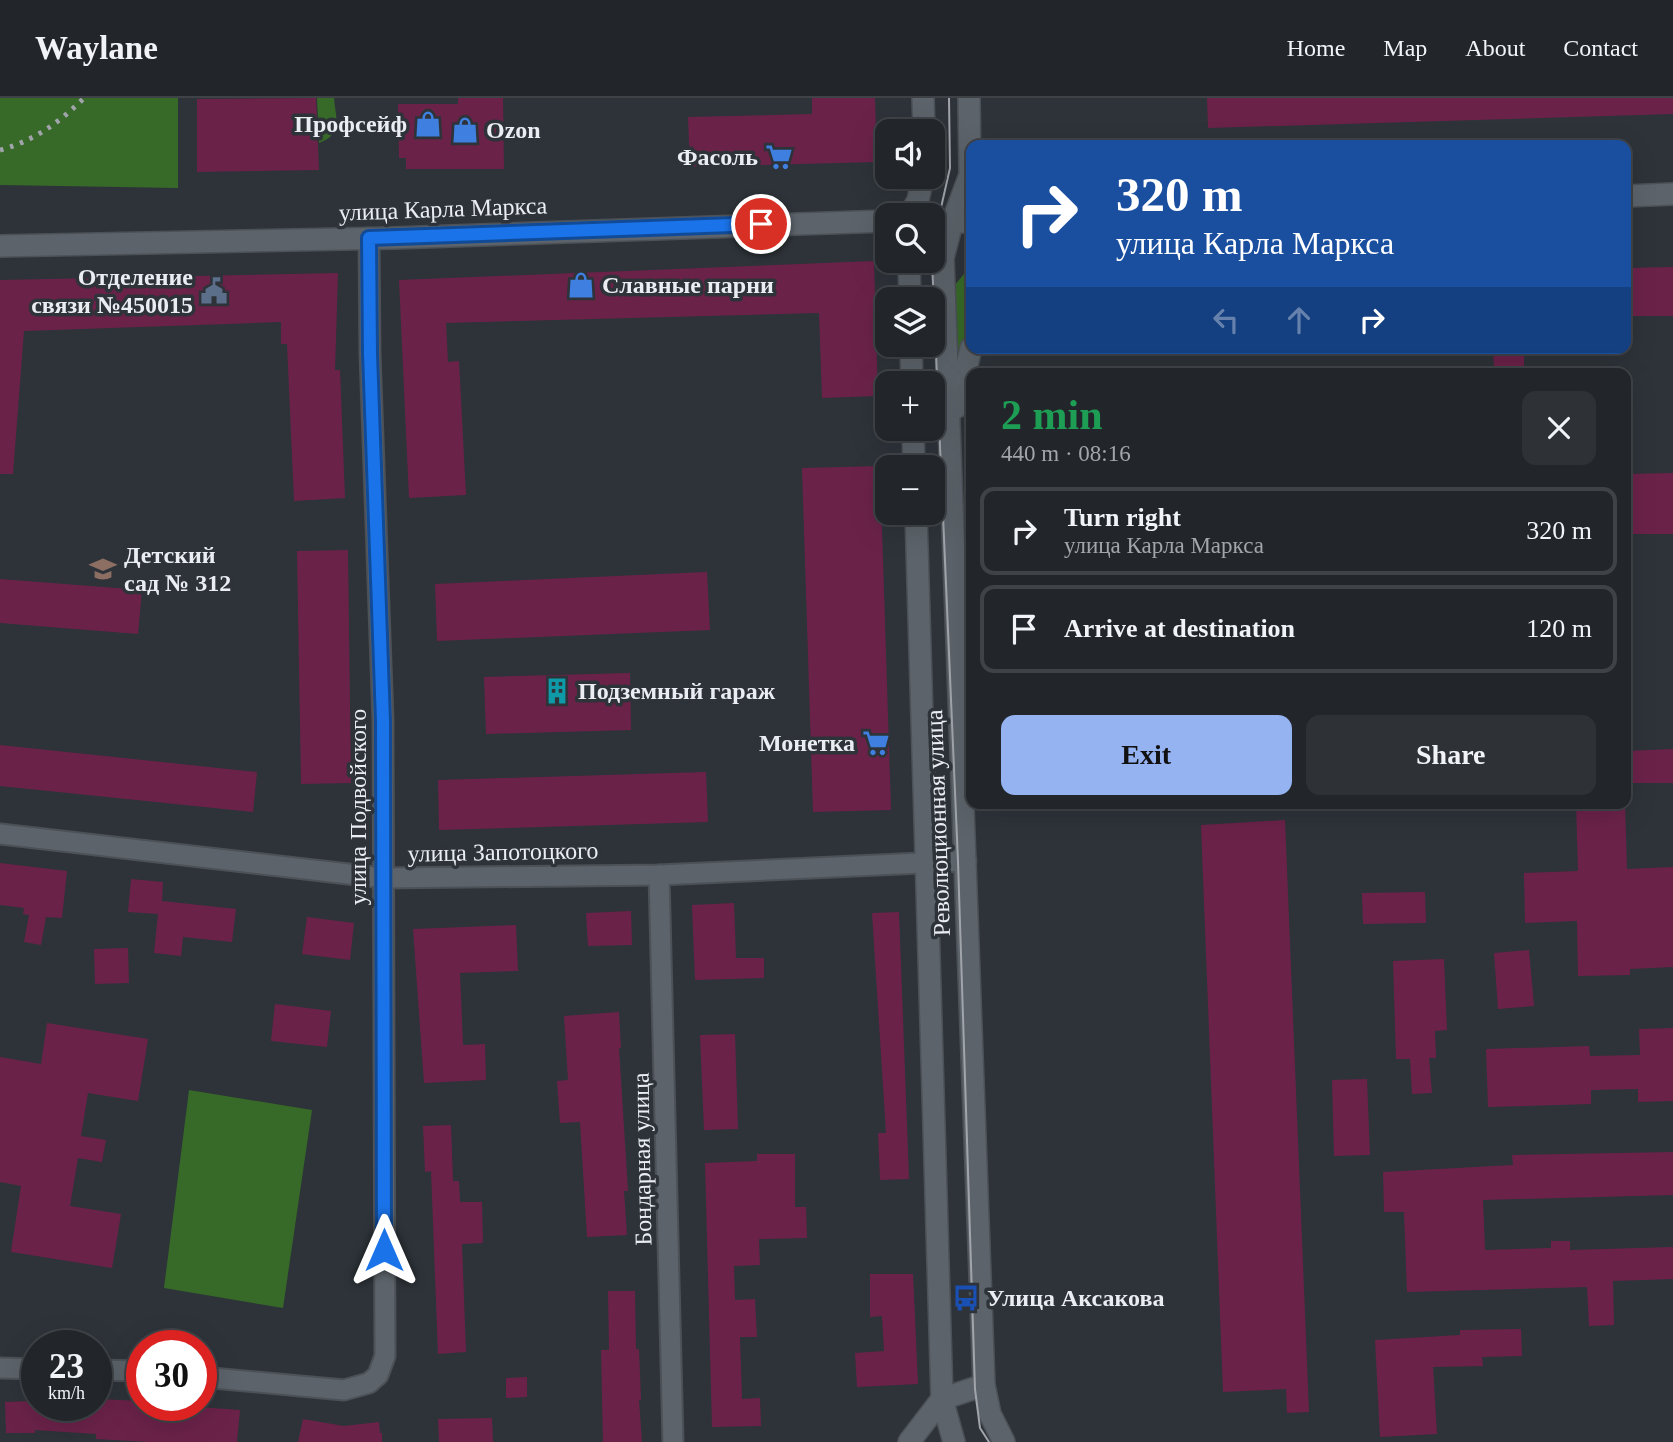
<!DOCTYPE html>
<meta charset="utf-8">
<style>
:root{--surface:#22262b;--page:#2e3237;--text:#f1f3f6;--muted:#a2a5a9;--line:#3f4347;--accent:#95b2f1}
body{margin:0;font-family:Georgia,serif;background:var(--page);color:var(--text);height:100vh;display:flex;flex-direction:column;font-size:26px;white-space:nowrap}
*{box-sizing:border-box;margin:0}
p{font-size:23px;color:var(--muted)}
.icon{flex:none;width:38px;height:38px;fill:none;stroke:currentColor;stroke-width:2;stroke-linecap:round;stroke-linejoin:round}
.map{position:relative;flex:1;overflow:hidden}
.drawer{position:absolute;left:966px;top:270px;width:665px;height:441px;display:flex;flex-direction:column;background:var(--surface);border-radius:14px;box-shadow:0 7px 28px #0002,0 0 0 2px var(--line)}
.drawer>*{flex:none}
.banner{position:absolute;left:966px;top:42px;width:665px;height:214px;border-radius:14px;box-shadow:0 7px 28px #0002,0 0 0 2px var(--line);background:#1a4fa0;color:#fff;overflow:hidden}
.fabs{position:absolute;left:875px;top:21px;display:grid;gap:14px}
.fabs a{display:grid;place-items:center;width:70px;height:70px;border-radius:14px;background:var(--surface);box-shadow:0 7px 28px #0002,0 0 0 2px var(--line);font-size:35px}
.speed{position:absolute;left:21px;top:1232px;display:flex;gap:14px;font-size:35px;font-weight:700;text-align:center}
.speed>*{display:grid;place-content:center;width:91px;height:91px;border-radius:50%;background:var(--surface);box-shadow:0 7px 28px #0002,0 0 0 2px var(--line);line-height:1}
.speed small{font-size:18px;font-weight:400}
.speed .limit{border:10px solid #d22;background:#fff;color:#111}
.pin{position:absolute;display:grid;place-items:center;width:60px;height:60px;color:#fff;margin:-30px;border:4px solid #fff;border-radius:50%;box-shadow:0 2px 7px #0007}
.me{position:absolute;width:77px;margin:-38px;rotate:0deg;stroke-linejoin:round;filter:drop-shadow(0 0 5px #0008)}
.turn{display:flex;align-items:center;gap:24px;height:147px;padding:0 35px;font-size:32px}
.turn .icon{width:91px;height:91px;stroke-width:2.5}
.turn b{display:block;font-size:49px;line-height:60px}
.lanes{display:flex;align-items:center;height:66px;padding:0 35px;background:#0003;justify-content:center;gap:35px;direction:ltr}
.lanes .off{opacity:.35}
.round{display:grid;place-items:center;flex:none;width:74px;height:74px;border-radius:14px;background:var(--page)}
.headline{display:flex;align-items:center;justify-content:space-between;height:119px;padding:0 35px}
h1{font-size:42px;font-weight:700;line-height:52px;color:#1e9e55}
.cta{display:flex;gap:14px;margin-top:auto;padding:14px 35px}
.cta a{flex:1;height:80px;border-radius:14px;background:var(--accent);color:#111;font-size:28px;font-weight:700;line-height:80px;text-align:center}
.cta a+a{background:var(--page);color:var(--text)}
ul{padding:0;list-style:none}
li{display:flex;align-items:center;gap:21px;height:88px;margin:0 14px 10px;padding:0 21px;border:4px solid var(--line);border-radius:14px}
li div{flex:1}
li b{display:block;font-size:26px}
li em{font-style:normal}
header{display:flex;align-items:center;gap:42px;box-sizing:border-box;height:98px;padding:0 35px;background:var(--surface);border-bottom:2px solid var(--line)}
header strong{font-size:33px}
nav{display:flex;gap:38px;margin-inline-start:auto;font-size:24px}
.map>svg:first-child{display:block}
.green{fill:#376928}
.building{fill:#6b2249}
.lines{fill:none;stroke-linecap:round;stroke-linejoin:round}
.street-casing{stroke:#4c5157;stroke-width:23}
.secondary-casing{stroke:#4c5157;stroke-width:24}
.street{stroke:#5c636a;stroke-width:19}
.secondary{stroke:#5c636a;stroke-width:21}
.tram{stroke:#a1a5ab;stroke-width:2}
.rail{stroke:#a1a5ab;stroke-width:5;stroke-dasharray:3.5 7;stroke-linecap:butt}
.route-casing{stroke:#114b97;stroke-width:18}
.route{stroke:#1a73e8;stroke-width:12}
.labels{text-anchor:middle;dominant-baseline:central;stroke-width:7;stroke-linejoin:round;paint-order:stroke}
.poi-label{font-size:24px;font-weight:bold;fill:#eaeef3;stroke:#2d3339;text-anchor:start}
.street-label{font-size:24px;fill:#eaeef3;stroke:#2d3339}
</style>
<header>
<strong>Waylane</strong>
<nav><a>Home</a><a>Map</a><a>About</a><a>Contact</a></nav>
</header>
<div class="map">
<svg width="1673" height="1344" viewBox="0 0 1673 1344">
<rect width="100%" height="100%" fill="#2d3339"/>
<g class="green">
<polygon points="0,0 178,0 178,90 0,87"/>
<path d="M317,0H334C336,22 343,36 319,45Z"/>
<polygon points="971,174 971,219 958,258 954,188 964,176"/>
<polygon points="189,992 312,1012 283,1210 164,1190"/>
</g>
<g class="building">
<polygon points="316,0 319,72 197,74 197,1"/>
<polygon points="458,0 503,0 504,71 406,71 406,60 399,60 398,6 458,6"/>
<polygon points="812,0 875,0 877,64 690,69 688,19 812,16"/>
<polygon points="1207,0 1673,0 1673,16 1208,30"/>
<polygon points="874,163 878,298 822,300 819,215 446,225 448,264 459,263 466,397 409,400 399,182"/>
<polygon points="1673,169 1673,218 1626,218 1626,170"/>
<polygon points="338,175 335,272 340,272 345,400 294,403 287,246 281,246 281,224 24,233 13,376 0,376 0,182"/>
<polygon points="1493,250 1524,250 1524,268 1494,269"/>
<polygon points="880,368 891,712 813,714 802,370"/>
<polygon points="1673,375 1673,436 1626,436 1626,376"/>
<polygon points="348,452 351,685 301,686 297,453"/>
<polygon points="707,474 710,532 437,543 435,486"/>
<polygon points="0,481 142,492 138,536 0,525"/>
<polygon points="630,575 631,632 486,636 484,579"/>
<polygon points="0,647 257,674 253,714 0,688"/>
<polygon points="1673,651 1673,685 1626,685 1626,653"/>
<polygon points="706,674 708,724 439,732 438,682"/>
<polygon points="1576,705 1625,705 1627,771 1673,769 1673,869 1630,871 1630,877 1578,878 1577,823 1525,825 1524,775 1578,773"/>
<polygon points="1285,722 1309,1314 1287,1315 1286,1291 1223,1294 1201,727"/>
<polygon points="0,765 67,773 62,820 46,819 41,847 24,844 29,817 23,816 24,810 0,807"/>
<polygon points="131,781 163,784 162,803 236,811 232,844 183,839 181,858 154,855 158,816 128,814"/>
<polygon points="1425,794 1426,825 1363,826 1362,795"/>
<polygon points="734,805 736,860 764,860 764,880 695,882 692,807"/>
<polygon points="631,813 632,847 588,848 586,815"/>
<polygon points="899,814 909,1081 880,1082 878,1035 886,1035 872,815"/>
<polygon points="307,819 354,825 350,862 302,856"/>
<polygon points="516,827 518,873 460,875 463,947 485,946 486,982 424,985 413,831"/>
<polygon points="128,850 129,885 95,886 94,851"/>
<polygon points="1529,852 1534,908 1498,911 1494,855"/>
<polygon points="1444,861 1447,932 1435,933 1436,960 1429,960 1432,995 1412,996 1410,961 1396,961 1393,863"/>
<polygon points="275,906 331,913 327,949 271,943"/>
<polygon points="619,914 621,950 619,950 628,1093 624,1093 627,1137 587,1139 580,1024 560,1025 557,983 568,982 564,918"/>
<polygon points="47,925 148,941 138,1003 88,995 81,1038 106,1042 102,1064 78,1060 70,1108 121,1116 112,1170 11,1154 21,1088 0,1084 0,959 41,966"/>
<polygon points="1673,930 1673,1003 1638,1004 1638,991 1591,992 1591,1006 1488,1009 1486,951 1589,948 1590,958 1640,957 1639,931"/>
<polygon points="735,936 738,1031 704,1032 700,937"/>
<polygon points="1367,981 1370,1057 1334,1058 1332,982"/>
<polygon points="451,1027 453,1083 459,1083 460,1104 482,1104 483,1145 462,1146 466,1254 438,1256 431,1073 425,1074 423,1028"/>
<polygon points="1673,1054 1673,1097 1483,1102 1485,1152 1551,1150 1551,1143 1570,1143 1570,1152 1673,1149 1673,1181 1613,1183 1614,1227 1589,1228 1587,1189 1407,1194 1404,1114 1384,1114 1383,1074 1513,1067 1512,1057"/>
<polygon points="757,1056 795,1056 795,1109 806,1109 807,1140 759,1141 760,1167 734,1168 735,1202 755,1201 757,1239 740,1239 742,1301 760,1300 761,1328 712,1329 705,1065 757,1063"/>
<polygon points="870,1176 913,1176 918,1286 857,1289 855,1255 884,1253 882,1218 870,1219"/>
<polygon points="608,1193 635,1193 636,1251 639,1251 641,1302 639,1302 642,1344 603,1344 601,1252 609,1252"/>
<polygon points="1521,1231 1522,1258 1482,1259 1483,1268 1433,1269 1437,1336 1380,1339 1375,1242 1460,1237 1460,1232"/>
<polygon points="527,1279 527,1299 506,1300 506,1280"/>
<polygon points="98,1301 142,1303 142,1307 199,1307 199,1309 240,1312 237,1344 150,1344 96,1341 96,1336 35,1332 35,1335 6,1335 5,1304 34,1303 34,1307 98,1310"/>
<polygon points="492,1320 493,1344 439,1344 438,1321"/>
<polygon points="303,1321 344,1328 379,1324 380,1335 382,1335 382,1344 298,1344"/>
</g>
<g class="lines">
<g class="street-casing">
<g id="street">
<polyline points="0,736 383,780 659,777 966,763"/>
<polyline points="659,777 673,1344"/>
<polyline points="0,1270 37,1271"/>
<polyline points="96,1272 142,1273"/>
<polyline points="201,1279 344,1292 369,1285 378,1277 385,1258 383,623 370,256 369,140"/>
</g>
</g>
<g class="secondary-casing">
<g id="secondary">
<polyline points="923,0 924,33"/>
<polyline points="969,0 970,77 952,125 943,160 984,1287 990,1316 1004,1344"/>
<polyline points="1626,98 1673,96"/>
<polyline points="910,117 918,102 923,79"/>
<polyline points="933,124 971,124"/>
<polyline points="0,148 394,140 887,123"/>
<polyline points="909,163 910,201"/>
<polyline points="911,247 912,285"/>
<polyline points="957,309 971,250"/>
<polyline points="913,331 914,369"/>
<polyline points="916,415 942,1301 954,1344"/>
<polyline points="909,1344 942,1301 984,1287"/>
</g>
</g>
<use href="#street" class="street"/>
<use href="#secondary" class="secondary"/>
<g class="tram">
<polyline points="933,145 950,70 949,0"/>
<polyline points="932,163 958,763 975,1291 980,1330 989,1344"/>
</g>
<path class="rail" d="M0,52C34,43 60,24 84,0"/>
</g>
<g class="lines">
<g class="route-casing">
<polyline id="route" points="384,1152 383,623 370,256 369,140 761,126"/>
</g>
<use href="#route" class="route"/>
</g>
<defs>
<g id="shop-bare" transform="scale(2.1)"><path d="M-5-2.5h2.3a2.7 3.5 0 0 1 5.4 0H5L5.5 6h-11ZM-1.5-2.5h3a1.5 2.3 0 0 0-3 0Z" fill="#3f7fe0" stroke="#2d3339" stroke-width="2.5" paint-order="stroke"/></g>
<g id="supermarket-bare" transform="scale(2.1)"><path d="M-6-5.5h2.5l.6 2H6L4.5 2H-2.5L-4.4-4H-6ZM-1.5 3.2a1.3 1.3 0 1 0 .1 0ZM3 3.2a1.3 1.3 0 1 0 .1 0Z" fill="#3f7fe0" stroke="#2d3339" stroke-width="2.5" paint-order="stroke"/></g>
<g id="civic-bare" transform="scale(2.1)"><path d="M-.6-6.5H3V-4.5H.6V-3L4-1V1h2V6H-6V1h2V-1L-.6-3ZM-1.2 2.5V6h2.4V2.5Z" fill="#5c6f8a" stroke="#2d3339" stroke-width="2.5" paint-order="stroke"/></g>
<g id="school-bare" transform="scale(2.1)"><path d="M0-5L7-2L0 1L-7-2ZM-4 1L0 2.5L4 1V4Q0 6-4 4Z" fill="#8d6e63" stroke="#2d3339" stroke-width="2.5" paint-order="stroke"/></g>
<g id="building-bare" transform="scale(2.1)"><path d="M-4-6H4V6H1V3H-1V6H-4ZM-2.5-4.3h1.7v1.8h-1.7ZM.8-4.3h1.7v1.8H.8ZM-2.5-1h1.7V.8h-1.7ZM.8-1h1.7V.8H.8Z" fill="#0f9aa8" stroke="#2d3339" stroke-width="2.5" paint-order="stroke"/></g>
<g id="bus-bare" transform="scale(2.1)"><path d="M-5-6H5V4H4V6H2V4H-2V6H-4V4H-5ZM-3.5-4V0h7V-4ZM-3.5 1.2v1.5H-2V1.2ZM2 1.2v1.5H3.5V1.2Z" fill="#1a4fb4" stroke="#2d3339" stroke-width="2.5" paint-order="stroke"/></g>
</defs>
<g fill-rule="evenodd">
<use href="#shop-bare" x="428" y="26"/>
<use href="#shop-bare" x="465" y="32"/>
<use href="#supermarket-bare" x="779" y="59"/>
<use href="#shop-bare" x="581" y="187"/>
<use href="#civic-bare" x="214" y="193"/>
<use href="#school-bare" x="103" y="471"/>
<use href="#building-bare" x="557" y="593"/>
<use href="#supermarket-bare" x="876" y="645"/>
<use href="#bus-bare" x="966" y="1200"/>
</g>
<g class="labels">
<g class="poi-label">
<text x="407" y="26" text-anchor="end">Профсейф</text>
<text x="486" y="32">Ozon</text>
<text x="758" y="59" text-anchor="end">Фасоль</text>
<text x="193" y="179" text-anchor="end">Отделение<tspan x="193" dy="28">связи №450015</tspan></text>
<text x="602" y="187">Славные парни</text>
<text x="124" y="457">Детский<tspan x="124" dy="28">сад № 312</tspan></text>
<text x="578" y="593">Подземный гараж</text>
<text x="855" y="645" text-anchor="end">Монетка</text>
<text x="987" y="1200">Улица Аксакова</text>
</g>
<g class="street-label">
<text transform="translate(443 111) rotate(-2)">улица Карла Маркса</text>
<text transform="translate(358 709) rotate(-90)">улица Подвойского</text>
<text transform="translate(938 725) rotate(-92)">Революционная улица</text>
<text transform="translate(503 754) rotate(-1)">улица Запотоцкого</text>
<text transform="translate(642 1061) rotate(-91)">Бондарная улица</text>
</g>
</g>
</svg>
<div class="fabs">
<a><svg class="icon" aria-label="sound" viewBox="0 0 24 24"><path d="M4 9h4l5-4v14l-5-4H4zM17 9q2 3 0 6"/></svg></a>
<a><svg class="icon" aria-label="search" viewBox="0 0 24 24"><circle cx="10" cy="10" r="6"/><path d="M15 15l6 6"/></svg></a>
<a><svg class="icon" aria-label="layers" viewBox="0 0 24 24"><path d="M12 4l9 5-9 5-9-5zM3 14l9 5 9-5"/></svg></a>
<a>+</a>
<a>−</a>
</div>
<div class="speed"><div>23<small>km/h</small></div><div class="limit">30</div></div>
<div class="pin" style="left:761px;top:126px;background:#d93025"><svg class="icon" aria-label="arrive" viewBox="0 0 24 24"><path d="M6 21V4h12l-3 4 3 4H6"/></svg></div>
<svg class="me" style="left:384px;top:1152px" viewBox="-20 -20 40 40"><path d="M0-17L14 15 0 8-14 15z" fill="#1a73e8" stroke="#fff" stroke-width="4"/></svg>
<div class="banner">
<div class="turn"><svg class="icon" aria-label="right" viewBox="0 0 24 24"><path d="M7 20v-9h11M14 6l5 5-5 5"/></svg><div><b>320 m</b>улица Карла Маркса</div></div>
<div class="lanes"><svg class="icon off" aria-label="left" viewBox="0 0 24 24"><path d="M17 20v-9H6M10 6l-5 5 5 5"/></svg><svg class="icon off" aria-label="ahead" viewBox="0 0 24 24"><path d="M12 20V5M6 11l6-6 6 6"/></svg><svg class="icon" aria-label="right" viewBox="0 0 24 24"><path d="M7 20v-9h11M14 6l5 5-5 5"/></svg></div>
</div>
<section class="drawer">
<div class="headline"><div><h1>2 min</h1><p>440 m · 08:16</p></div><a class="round"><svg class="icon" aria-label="close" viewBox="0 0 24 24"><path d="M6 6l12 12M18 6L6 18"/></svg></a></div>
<ul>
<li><svg class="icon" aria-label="right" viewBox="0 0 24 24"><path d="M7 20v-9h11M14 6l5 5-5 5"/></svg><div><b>Turn right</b><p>улица Карла Маркса</p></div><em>320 m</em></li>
<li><svg class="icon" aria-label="arrive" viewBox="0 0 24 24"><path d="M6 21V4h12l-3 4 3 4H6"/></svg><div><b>Arrive at destination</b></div><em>120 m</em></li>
</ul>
<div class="cta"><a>Exit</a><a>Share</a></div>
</section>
</div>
